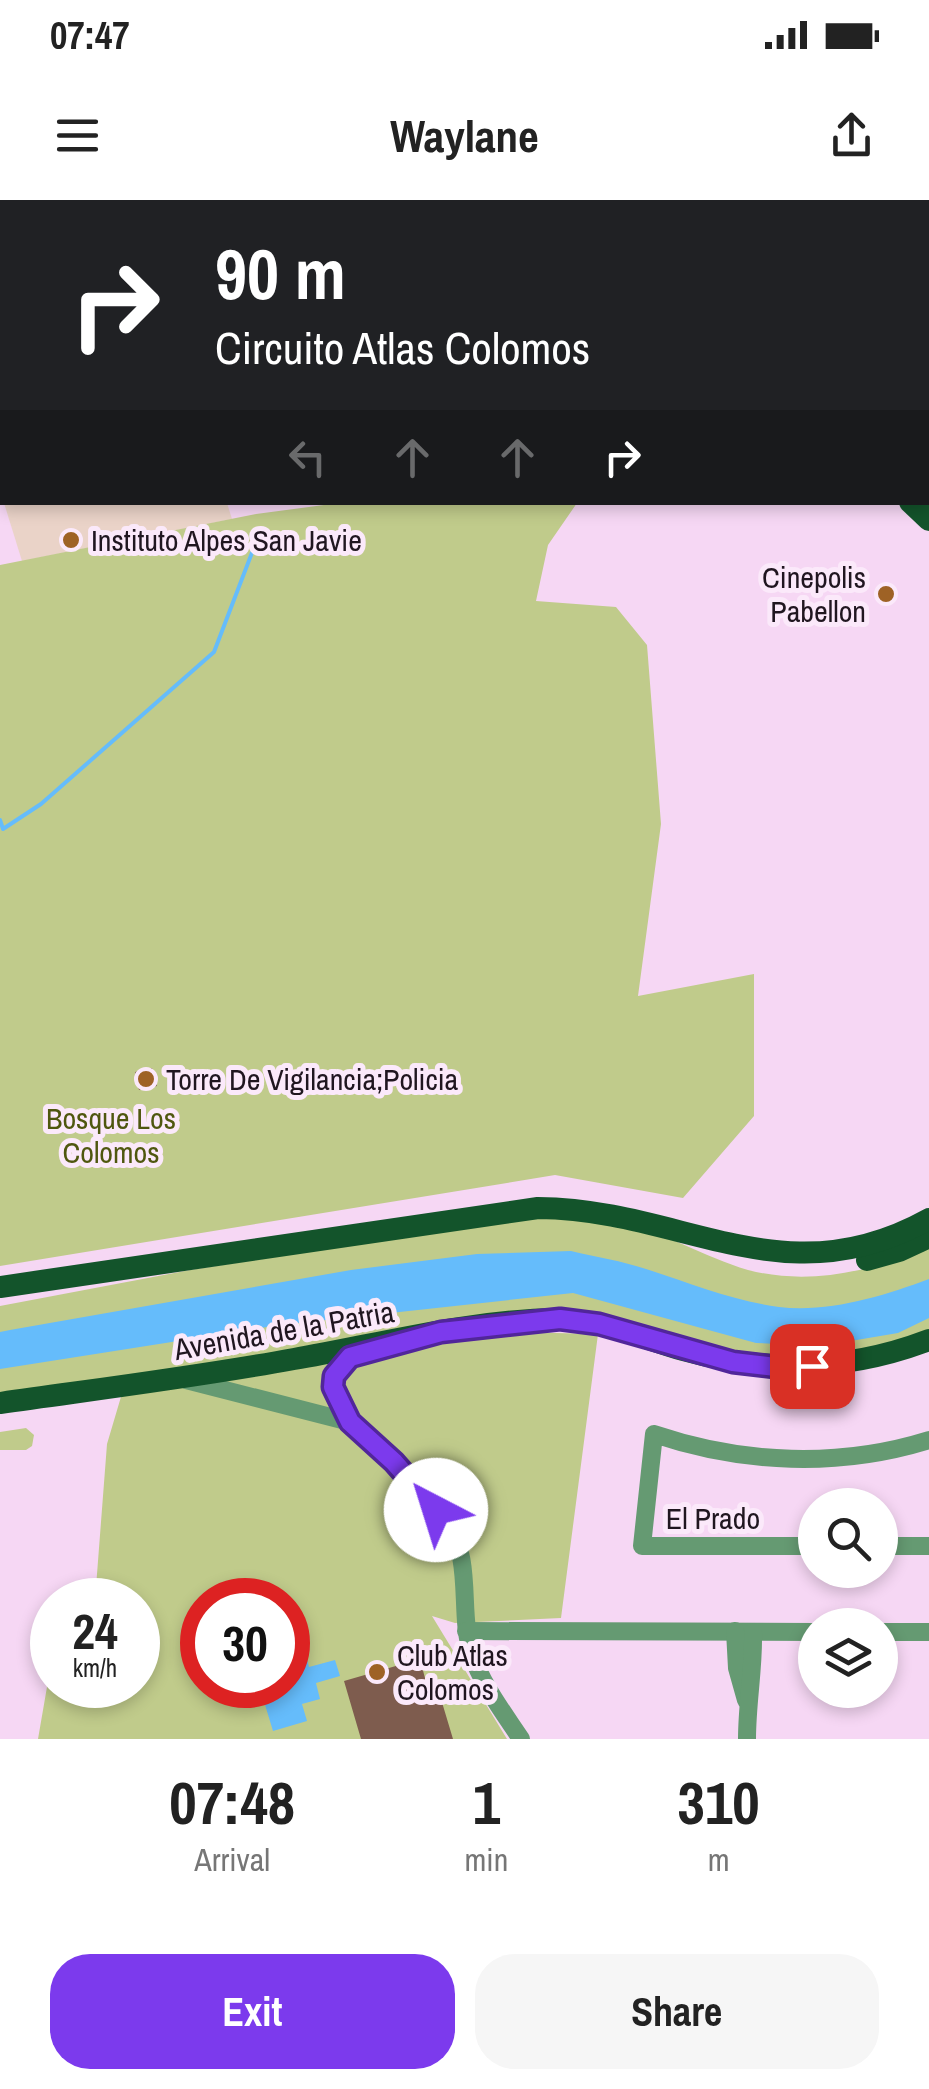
<!DOCTYPE html>
<style>
:root{--surface:#fff;--page:#f6f6f6;--text:#222;--muted:#767676;--accent:#7c3aed}
body{margin:0;font-family:"Archivo Narrow",sans-serif;background:var(--page);color:var(--text);height:100vh;display:flex;flex-direction:column;font-size:38px;white-space:nowrap}
*{box-sizing:border-box;margin:0}
p{font-size:32px;color:var(--muted)}
.icon{flex:none;width:55px;height:55px;fill:none;stroke:currentColor;stroke-width:2;stroke-linecap:round;stroke-linejoin:round}
.map{position:relative;height:1539px;overflow:hidden}
.sheet{display:flex;flex-direction:column;background:var(--surface);flex:1}
.sheet>*{flex:none}
.top-card{position:absolute;left:0px;top:0px;width:930px;height:305px;box-shadow:0 5px 15px #0003;background:#202124;color:#fff;overflow:hidden}
.fabs{position:absolute;left:798px;top:1288px;display:grid;gap:20px}
.fabs a{display:grid;place-items:center;width:100px;height:100px;border-radius:50%;background:var(--surface);box-shadow:0 5px 15px #0003;font-size:50px}
.speed{position:absolute;left:30px;top:1378px;display:flex;gap:20px;font-size:50px;font-weight:700;text-align:center}
.speed>*{display:grid;place-content:center;width:130px;height:130px;border-radius:50%;background:var(--surface);box-shadow:0 5px 15px #0003;line-height:1}
.speed small{font-size:25px;font-weight:400}
.speed .limit{border:15px solid #d22;background:#fff;color:#111}
.pin{position:absolute;display:grid;place-items:center;width:85px;height:85px;color:#fff;margin:-42px;border-radius:20px;box-shadow:0 5px 15px #0006}
.me{position:absolute;width:110px;margin:-55px;rotate:320deg;stroke-linejoin:round;filter:drop-shadow(0 0 8px #0008)}
.turn{display:flex;align-items:center;gap:35px;height:210px;padding:0 50px;font-size:45px}
.turn .icon{width:130px;height:130px;stroke-width:2.5}
.turn b{display:block;font-size:70px;line-height:85px}
.lanes{display:flex;align-items:center;height:95px;padding:0 50px;background:#0003;justify-content:center;gap:50px;direction:ltr}
.lanes .off{opacity:.35}
.eta{display:flex;justify-content:space-evenly;align-items:center;height:170px;text-align:center}
.eta b{font-size:60px;font-weight:800;line-height:70px}
.action{display:flex;gap:20px;margin-top:auto;padding:20px 50px}
.action a{flex:1;height:115px;border-radius:40px;background:var(--accent);color:#fff;font-size:40px;font-weight:800;line-height:115px;text-align:center}
.action a+a{background:var(--page);color:var(--text)}
.status{display:flex;justify-content:space-between;align-items:center;height:70px;padding:0 50px;background:var(--surface);direction:ltr}
.status svg{height:28px;fill:currentColor}
header{display:flex;justify-content:space-between;align-items:center;height:130px;padding:0 50px;background:var(--surface);font-size:45px;font-weight:800}
.map>svg:first-child{display:block}
.education{fill:#ead3c8}
.green{fill:#c0cb8b;fill-rule:evenodd}
.water{fill:#65bcfb}
.lines{fill:none;stroke-linecap:round;stroke-linejoin:round}
.stream{stroke:#65bcfb;stroke-width:4}
.building{fill:#7e5c4e}
.minor{stroke:#659a72;stroke-width:18}
.major{stroke:#13542b;stroke-width:22}
.route-casing{stroke:#51269a;stroke-width:25}
.route{stroke:#7c3aed;stroke-width:18}
.poi-dot{fill:#9e6225;stroke:#fbe9fa;stroke-width:4}
.labels{text-anchor:middle;dominant-baseline:central;stroke-width:10;stroke-linejoin:round;paint-order:stroke}
.poi-label{font-size:30px;fill:#201620;stroke:#fbe9fa;text-anchor:start}
.park-label{font-size:30px;fill:#4f570f;stroke:#fbe9fa}
.street-label{font-size:30px;fill:#201620;stroke:#fbe9fa}
</style>
<div class="status"><b>07:47</b><svg viewBox="0 0 49 12"><path d="M0 12V9h3v3zM5 12V6h3v6zM10 12V3h3v9zM15 12V0h3v12zM26 1h20v11H26zM47 4h2v5h-2z"/></svg></div>
<header><svg class="icon" aria-label="menu" viewBox="0 0 24 24"><path d="M4 6h16M4 12h16M4 18h16"/></svg>Waylane<svg class="icon" aria-label="share" viewBox="0 0 24 24"><path d="M12 15V3M7 8l5-5 5 5M5 13v7h14v-7"/></svg></header>
<div class="map">
<svg width="929" height="1539" viewBox="0 0 929 1539">
<rect width="100%" height="100%" fill="#f6d7f4"/>
<g class="education">
<polygon points="2,15 2,299 0,291"/>
<polygon points="4,303 227,303 232,319 22,361"/>
</g>
<g class="green">
<polygon points="339,303 577,303 548,345 536,401 616,407 647,445 661,624 638,796 754,774 754,916 683,998 555,975 0,1066 0,365 256,314"/>
<path d="M540,1016C565,1018 593,1017 617,1022C663,1031 704,1057 748,1070C810,1086 872,1071 929,1047V1139L863,1156L741,1160L585,1116L0,1199V1106L190,1070Z"/>
<path d="M513,1132L598,1134L561,1418L455,1423L432,1416L507,1539H38L52,1458V1485H138V1400H95L107,1244L123,1190ZM202,1400H288V1485H202Z"/>
<polygon points="26,1228 34,1235 32,1246 26,1250 0,1250 0,1232"/>
</g>
<g class="water">
<path d="M571,1051C596,1057 622,1061 646,1069C690,1083 733,1101 779,1107C828,1113 884,1096 929,1079V1118L898,1133L821,1146L756,1143L573,1093L280,1125L0,1169V1132L10,1130L351,1070L477,1054Z"/>
<polygon points="304,1448 309,1467 335,1460 340,1476 316,1483 320,1499 302,1504 307,1521 273,1531 259,1485 288,1485 288,1453"/>
</g>
<g class="lines">
<polyline class="stream" points="0,620 3,629 41,604 214,452 258,337"/>
</g>
<g class="building">
<polygon points="152,868 157,886 139,890 135,872"/>
<polygon points="420,1459 426,1482 435,1479 453,1539 361,1539 344,1481"/>
</g>
<g class="lines">
<g class="minor">
<polyline points="917,0 921,2"/>
<path d="M366,1153C285,1175 372,1239 397,1265C415,1283 431,1303 447,1324C473,1359 459,1411 471,1452C481,1483 503,1512 521,1539"/>
<polyline points="186,1180 350,1222"/>
<path d="M815,1346H642L654,1234C743,1264 839,1268 929,1240"/>
<polyline points="880,1346 929,1346"/>
<polyline points="466,1431 815,1432"/>
<polyline points="735,1431 737,1468 746,1500"/>
<polyline points="880,1432 929,1432"/>
<path d="M747,1539C747,1502 754,1468 753,1432"/>
</g>
<g class="major">
<polyline points="502,0 505,2"/>
<polyline points="543,0 546,2"/>
<polyline points="928,272 929,273"/>
<polyline points="928,290 929,291"/>
<polyline points="910,302 929,320"/>
<polyline points="867,1060 899,1051 929,1037"/>
<path d="M0,1087L538,1008C684,1009 783,1100 929,1019"/>
<path d="M0,1203C98,1189 196,1177 294,1159C380,1144 470,1120 557,1119C602,1119 641,1138 683,1150C765,1173 848,1171 929,1140"/>
</g>
</g>
<g class="lines">
<g class="route-casing">
<polyline id="route" points="436,1310 394,1262 350,1222 333,1187 334,1176 350,1157 441,1132 560,1119 599,1124 733,1162 776,1167 812,1166"/>
</g>
<use href="#route" class="route"/>
</g>
<g class="poi-dot">
<circle cx="71" cy="340" r="10"/>
<circle cx="886" cy="394" r="10"/>
<circle cx="146" cy="879" r="10"/>
<circle cx="377" cy="1472" r="10"/>
</g>
<g class="labels">
<g class="poi-label">
<text x="91" y="340">Instituto Alpes San Javie</text>
<text x="866" y="377" text-anchor="end">Cinepolis<tspan x="866" dy="34">Pabellon</tspan></text>
<text x="166" y="879">Torre De Vigilancia;Policia</text>
<text x="397" y="1455">Club Atlas<tspan x="397" dy="34">Colomos</tspan></text>
</g>
<g class="park-label">
<text x="111" y="918">Bosque Los<tspan x="111" dy="34">Colomos</tspan></text>
</g>
<g class="street-label">
<text transform="translate(284 1130) rotate(-10)">Avenida de la Patria</text>
<text x="713" y="1318">El Prado</text>
</g>
</g>
</svg>
<div class="fabs">
<a><svg class="icon" aria-label="search" viewBox="0 0 24 24"><circle cx="10" cy="10" r="6"/><path d="M15 15l6 6"/></svg></a>
<a><svg class="icon" aria-label="layers" viewBox="0 0 24 24"><path d="M12 4l9 5-9 5-9-5zM3 14l9 5 9-5"/></svg></a>
</div>
<div class="speed"><div>24<small>km/h</small></div><div class="limit">30</div></div>
<div class="pin" style="left:812px;top:1166px;background:#d93025"><svg class="icon" aria-label="arrive" viewBox="0 0 24 24"><path d="M6 21V4h12l-3 4 3 4H6"/></svg></div>
<svg class="me" style="left:436px;top:1310px" viewBox="-20 -20 40 40"><circle r="19" fill="#fff"/><path d="M0-13L10 11 0 6-10 11z" fill="#7c3aed"/></svg>
<div class="top-card">
<div class="turn"><svg class="icon" aria-label="right" viewBox="0 0 24 24"><path d="M7 20v-9h11M14 6l5 5-5 5"/></svg><div><b>90 m</b>Circuito Atlas Colomos</div></div>
<div class="lanes"><svg class="icon off" aria-label="left" viewBox="0 0 24 24"><path d="M17 20v-9H6M10 6l-5 5 5 5"/></svg><svg class="icon off" aria-label="ahead" viewBox="0 0 24 24"><path d="M12 20V5M6 11l6-6 6 6"/></svg><svg class="icon off" aria-label="ahead" viewBox="0 0 24 24"><path d="M12 20V5M6 11l6-6 6 6"/></svg><svg class="icon" aria-label="right" viewBox="0 0 24 24"><path d="M7 20v-9h11M14 6l5 5-5 5"/></svg></div>
</div>
</div>
<section class="sheet">
<div class="eta">
<div><b>07:48</b><p>Arrival</p></div>
<div><b>1</b><p>min</p></div>
<div><b>310</b><p>m</p></div>
</div>
<div class="action"><a>Exit</a><a>Share</a></div>
</section>
